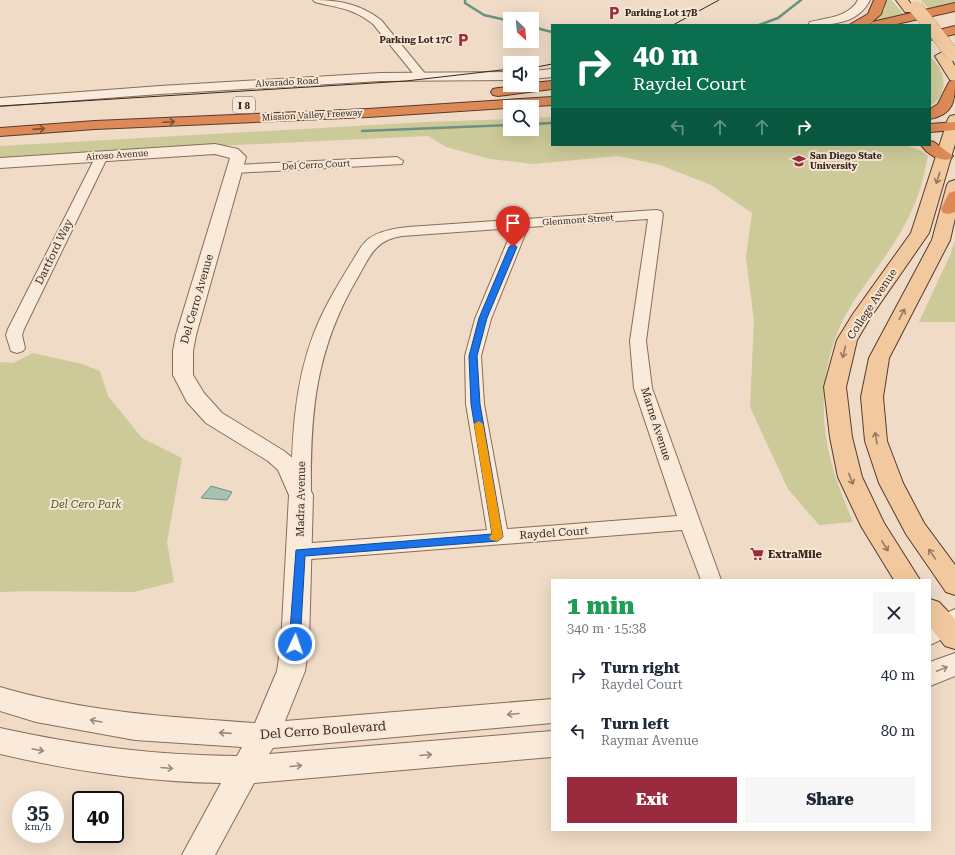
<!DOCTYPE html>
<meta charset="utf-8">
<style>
:root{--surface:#fff;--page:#f6f6f7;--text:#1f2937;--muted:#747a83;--accent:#9a2b3f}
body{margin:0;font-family:"Roboto Serif",serif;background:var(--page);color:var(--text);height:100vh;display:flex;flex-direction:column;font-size:15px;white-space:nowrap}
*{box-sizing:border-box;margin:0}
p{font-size:13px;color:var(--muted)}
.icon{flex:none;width:22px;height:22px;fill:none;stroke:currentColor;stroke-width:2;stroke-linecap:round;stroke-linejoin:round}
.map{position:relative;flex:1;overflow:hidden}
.panel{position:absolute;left:551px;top:579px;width:380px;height:252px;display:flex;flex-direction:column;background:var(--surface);border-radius:0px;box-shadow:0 4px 16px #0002}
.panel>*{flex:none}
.hud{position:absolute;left:551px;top:24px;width:380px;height:122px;border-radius:0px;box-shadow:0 4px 16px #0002;background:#0b6e4f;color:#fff;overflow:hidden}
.needle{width:26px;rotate:154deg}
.tools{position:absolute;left:503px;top:12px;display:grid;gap:8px}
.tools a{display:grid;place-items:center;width:36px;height:36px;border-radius:0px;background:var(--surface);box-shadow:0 4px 16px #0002;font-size:20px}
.speed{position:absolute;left:12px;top:791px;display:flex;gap:8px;font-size:20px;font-weight:700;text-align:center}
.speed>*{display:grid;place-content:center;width:52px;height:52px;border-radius:50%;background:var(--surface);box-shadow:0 4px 16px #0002;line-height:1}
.speed small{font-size:10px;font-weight:400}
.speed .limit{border:2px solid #111;border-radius:6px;background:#fff;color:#111}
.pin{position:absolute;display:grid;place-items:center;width:34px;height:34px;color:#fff;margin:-41px -17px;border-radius:50% 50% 50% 0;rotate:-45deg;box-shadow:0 0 4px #0007}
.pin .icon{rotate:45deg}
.me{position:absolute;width:44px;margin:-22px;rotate:3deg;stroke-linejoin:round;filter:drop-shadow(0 0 3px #0008)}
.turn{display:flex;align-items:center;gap:14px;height:84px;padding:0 16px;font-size:18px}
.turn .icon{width:52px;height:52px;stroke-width:2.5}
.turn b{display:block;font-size:28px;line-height:34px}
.lanes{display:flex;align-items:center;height:38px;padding:0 16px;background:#0003;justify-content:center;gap:20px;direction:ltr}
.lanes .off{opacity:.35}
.round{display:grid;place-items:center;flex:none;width:42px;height:42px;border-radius:0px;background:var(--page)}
.headline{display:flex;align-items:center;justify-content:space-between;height:68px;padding:0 16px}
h1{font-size:24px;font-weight:800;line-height:30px;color:#1e9e55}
.primary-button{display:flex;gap:8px;margin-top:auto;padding:8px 16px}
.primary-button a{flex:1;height:46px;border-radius:0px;background:var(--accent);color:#fff;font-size:16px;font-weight:800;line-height:46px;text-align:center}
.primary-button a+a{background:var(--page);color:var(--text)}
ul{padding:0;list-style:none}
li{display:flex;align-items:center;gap:12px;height:56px;padding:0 16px}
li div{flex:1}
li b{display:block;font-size:15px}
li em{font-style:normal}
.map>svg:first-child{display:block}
.green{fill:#cdca99}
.water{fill:#a7c2b5;stroke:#6d9182}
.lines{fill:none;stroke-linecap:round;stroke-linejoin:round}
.stream{stroke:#6d9182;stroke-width:2.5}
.minor-casing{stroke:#8a6c5b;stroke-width:2}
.tertiary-casing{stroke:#8a6c5b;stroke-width:2}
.primary-casing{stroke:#583b2f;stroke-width:2}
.motorway-casing{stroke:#583b2f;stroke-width:2}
.minor{fill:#f9ead9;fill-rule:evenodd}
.tertiary{fill:#f9ead9;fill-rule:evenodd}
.primary{fill:#f2c99e;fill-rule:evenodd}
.motorway{fill:#de8a57;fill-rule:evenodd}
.tram{stroke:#3a271f;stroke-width:1}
.primary-bridge-casing{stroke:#583b2f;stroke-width:14;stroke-linecap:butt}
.primary-bridge{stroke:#f2c99e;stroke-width:14}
.oneway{stroke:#7c4f35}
.oneway2{stroke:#96785e}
.oneway3{stroke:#9a887c}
.route{fill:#1a73e8;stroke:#114b97}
.slow{fill:#f59e0b}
.labels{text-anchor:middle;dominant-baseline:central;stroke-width:4;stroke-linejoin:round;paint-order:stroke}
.far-poi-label{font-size:9px;font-weight:bold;fill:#3a271f;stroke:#f6e7d5;text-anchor:start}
.far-street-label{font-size:9px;fill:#3a271f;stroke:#f6e7d5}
.shield{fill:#f6e7d5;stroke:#726156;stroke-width:1}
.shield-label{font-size:10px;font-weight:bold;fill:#3a271f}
.street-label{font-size:11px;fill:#3a271f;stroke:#f6e7d5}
.park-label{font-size:11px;font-style:italic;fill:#535726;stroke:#f6e7d5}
.poi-label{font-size:11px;font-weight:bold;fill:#3a271f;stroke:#f6e7d5;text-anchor:start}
.near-street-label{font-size:13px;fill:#3a271f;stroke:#f6e7d5}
</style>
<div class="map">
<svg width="955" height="855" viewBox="0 0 955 855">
<rect width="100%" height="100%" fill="#efdbc6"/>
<g class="green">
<polygon points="884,0 891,0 904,14 875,22 885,9"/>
<polygon points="921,0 955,0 955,4 930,10"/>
<path d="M930,57C947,70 949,95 930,106Z"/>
<path d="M552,117V145H905L922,151L928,156C925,169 923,182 918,195C905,233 880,263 857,296C824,344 816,405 831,461C836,482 845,502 853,522L819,525L788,489L750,407L754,321L746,257L752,213L711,185L660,165L618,156L533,164L490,159L446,147L428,136L216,146L0,159V146L426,122L510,119V129H532V118Z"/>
<polygon points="955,240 955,322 919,322 951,253"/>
<polygon points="33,353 82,364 100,371 108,396 142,438 182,458 167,542 174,582 134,592 32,591 0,592 0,362 13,363"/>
</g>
<polygon class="water" points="211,486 232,492 227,500 201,498"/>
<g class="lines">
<g class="stream">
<polyline points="465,0 465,3 484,15 510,21"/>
<polyline points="759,25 778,18 801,0"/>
<polyline points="532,27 552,32"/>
<polyline points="532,124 552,123"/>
<polyline points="362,131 510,125"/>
</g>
<g class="minor-casing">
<g id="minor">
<path d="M313,0C339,0 360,4 381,20L427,76L421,79L417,78L373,24C353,8 338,8 315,2Z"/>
<polygon points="102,152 108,156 24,329 22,335 25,348 23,351 17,353 11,351 6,335 8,329 96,156"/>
<polygon points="397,157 403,161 402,164 235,173 229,169 235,165"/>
<path d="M656,210L661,211L663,214L646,341L652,388L721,580H701L682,530L299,560L292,557L289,552L292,547L299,544L487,530L466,404L465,356L475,319L513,228L402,236C375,240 370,256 358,277C315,350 310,413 311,495L308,500L301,502L294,500L291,495C292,440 294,384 314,333C326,302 344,275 361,247C371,232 391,229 408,227ZM648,219L630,341L634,388L677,516L507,529L484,404L481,356L491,319L528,227Z"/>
</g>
</g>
<g class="tertiary-casing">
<g id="tertiary">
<path d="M858,0H870C858,24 832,25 808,25L810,22C826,18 849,17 858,0Z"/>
<polygon points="552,69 552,77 532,79 532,71"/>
<polygon points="510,72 510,80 380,81 160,94 0,106 0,98 160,86 380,73"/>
<path d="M215,144L238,149L246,157L196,335L193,351V375L204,393L222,413L284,451L295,460L313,495L309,644L305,671L285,721L552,699V723L273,748L269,754L552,731V757L254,783L215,855H182L221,783C146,782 73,771 0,754V728C82,746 153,755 237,756L242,747L135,740L36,722L0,711V687C84,712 169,717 255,723L277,671L281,644L289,495L278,470L268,461L206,423L187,402L173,375V351L176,335L230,158L215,154L0,168V158Z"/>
<polygon points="955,609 955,633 930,645 930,621"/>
<polygon points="955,653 955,676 930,686 930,662"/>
</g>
</g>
<g class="primary-casing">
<g id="primary">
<polygon points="896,0 908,0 915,9 913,12 905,12"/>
<polygon points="942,52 947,53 955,66 955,81 950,80 935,56"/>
<polygon points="955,115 955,144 929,233 870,318 857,340 846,387 852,437 862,477 884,523 920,580 894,580 861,526 838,477 830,437 824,387 837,340 853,314 911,233 948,119 950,116"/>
<polygon points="955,180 955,218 950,240 889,358 883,397 887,441 903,483 924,523 955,565 955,595 946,592 906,534 879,483 865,441 861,397 869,358 932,240 947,185 949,182"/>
<polygon points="930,599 939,602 955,619 955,649 945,646 930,627"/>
</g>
</g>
<g class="motorway-casing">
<g id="motorway">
<polygon points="874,0 886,0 881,14 872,22 955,3 955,11 892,25 870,25 872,23 866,25 849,25 868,14"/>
<polygon points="955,26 955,34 930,40 930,32"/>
<path d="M955,80C955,101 954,114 930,119V109L938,104L948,84L950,81Z"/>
<polygon points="552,81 552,89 498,96 493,95 491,92 493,89 498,88 532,85 532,83"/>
<polygon points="552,97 552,105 368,117 95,129 0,136 0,128 95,121 368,109"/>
<polygon points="955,122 955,130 930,132 930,124"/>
<path d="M930,141L934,142L953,156L950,159C940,162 927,154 921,145H930Z"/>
<polygon points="955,191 955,212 949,214 943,213 941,209 949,193"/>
</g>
</g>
<use href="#minor" class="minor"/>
<use href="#tertiary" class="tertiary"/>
<use href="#primary" class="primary"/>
<use href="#motorway" class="motorway"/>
<g class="tram">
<polyline points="673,25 719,0"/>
<polyline points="532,68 552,64"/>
<polyline points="0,106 406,81 510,69"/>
</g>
<g class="primary-bridge-casing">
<g id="primary-bridge">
<polyline points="916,8 930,25"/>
<polyline points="930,25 952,54"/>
</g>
</g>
<use href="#primary-bridge" class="primary-bridge"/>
</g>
<defs><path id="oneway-shaft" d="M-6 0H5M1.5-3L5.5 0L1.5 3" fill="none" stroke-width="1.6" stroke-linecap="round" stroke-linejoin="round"/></defs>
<g class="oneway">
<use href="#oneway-shaft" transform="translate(169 122) rotate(-3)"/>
<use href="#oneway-shaft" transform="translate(39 129) rotate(-4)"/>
</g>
<g class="oneway2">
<use href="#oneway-shaft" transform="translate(938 178) rotate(108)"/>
<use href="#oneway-shaft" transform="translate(902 314) rotate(-62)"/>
<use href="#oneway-shaft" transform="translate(844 352) rotate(104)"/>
<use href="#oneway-shaft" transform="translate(876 438) rotate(-99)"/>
<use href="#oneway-shaft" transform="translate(851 479) rotate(69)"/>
<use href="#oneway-shaft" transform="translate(885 546) rotate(58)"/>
<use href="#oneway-shaft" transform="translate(932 554) rotate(-125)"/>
</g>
<g class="oneway3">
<use href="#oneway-shaft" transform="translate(942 669) rotate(-22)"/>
<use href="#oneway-shaft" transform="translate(513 714) rotate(175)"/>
<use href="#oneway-shaft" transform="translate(96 721) rotate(-170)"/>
<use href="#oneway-shaft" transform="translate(225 733) rotate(-176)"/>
<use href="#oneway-shaft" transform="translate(38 750) rotate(12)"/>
<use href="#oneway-shaft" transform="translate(426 755) rotate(-5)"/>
<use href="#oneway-shaft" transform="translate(296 766) rotate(-5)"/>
<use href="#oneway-shaft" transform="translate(167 768) rotate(5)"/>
</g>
<polygon class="route" points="513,244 517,247 487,318 477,356 480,404 503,537 498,541 305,556 300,644 299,647 291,647 289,644 296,550 492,534 471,404 469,356 479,318 509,247"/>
<polygon class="slow" points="479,421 483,424 503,537 498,541 491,540 489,537 492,534 474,424"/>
<defs>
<g id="parking-bare" transform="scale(1.08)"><path d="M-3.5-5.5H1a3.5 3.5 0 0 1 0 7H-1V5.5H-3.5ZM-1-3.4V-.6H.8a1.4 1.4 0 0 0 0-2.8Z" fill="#9a2b3f" stroke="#f6e7d5" stroke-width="2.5" paint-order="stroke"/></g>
<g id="university-bare" transform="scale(1.08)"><path d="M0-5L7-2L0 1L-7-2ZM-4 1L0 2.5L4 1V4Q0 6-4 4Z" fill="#9a2b3f" stroke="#f6e7d5" stroke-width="2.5" paint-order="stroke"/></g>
<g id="supermarket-bare" transform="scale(1.08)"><path d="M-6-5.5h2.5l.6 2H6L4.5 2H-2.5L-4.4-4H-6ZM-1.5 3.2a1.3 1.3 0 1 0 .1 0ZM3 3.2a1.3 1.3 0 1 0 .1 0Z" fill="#9a2b3f" stroke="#f6e7d5" stroke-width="2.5" paint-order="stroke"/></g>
</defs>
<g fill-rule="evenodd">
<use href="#parking-bare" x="614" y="13"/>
<use href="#parking-bare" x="463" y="40"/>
<use href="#university-bare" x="799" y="161"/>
<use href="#supermarket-bare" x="757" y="554"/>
</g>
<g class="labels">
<g class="far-poi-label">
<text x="625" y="13">Parking Lot 17B</text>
<text x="452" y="40" text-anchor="end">Parking Lot 17C</text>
<text x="810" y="156">San Diego State<tspan x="810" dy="10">University</tspan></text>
</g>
<g class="far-street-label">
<text transform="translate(287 82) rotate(-3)">Alvarado Road</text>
<text transform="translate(312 115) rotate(-3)">Mission Valley Freeway</text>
<text transform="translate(117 155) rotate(-4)">Airoso Avenue</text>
<text transform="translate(316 165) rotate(-3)">Del Cerro Court</text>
<text transform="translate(578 220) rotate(-4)">Glenmont Street</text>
</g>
<rect class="shield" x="233" y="97" width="22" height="16" rx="3"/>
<g class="shield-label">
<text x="244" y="105">I 8</text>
</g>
<g class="street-label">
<text transform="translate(54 252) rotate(-64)">Dartford Way</text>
<text transform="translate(197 299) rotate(-74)">Del Cerro Avenue</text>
<text transform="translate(872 304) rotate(-57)">College Avenue</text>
<text transform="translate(656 424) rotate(72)">Marne Avenue</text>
<text transform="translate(301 499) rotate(-89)">Madra Avenue</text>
<text transform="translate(554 533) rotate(-4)">Raydel Court</text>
</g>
<g class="park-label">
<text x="86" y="504">Del Cero Park</text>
</g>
<g class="poi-label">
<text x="768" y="554">ExtraMile</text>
</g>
<g class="near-street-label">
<text transform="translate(323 730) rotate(-4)">Del Cerro Boulevard</text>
</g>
</g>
</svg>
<div class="tools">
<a><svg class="needle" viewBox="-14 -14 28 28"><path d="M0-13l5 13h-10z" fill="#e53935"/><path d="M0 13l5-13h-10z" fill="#747a83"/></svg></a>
<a><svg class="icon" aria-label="sound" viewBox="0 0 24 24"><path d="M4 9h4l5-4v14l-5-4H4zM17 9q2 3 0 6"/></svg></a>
<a><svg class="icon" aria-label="search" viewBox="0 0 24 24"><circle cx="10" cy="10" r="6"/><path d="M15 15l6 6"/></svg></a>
</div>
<div class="speed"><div>35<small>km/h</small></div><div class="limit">40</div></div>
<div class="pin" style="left:513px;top:247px;background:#d93025"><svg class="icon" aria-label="arrive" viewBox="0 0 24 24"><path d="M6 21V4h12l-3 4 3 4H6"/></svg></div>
<svg class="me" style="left:295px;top:644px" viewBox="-20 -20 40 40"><circle r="17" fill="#1a73e8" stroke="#fff" stroke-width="3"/><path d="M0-11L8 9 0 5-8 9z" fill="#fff"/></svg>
<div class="hud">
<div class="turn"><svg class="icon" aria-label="right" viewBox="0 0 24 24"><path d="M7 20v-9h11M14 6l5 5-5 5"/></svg><div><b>40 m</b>Raydel Court</div></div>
<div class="lanes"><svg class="icon off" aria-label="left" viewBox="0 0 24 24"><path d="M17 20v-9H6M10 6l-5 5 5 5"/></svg><svg class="icon off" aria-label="ahead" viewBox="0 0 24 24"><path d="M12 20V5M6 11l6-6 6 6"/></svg><svg class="icon off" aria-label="ahead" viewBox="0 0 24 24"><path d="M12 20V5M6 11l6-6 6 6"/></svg><svg class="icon" aria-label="right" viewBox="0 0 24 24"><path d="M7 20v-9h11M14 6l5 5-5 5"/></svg></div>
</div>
<section class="panel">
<div class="headline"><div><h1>1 min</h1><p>340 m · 15:38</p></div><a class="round"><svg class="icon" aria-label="close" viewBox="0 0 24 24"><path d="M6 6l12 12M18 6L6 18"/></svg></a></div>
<ul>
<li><svg class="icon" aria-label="right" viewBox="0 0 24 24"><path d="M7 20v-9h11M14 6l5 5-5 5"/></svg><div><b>Turn right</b><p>Raydel Court</p></div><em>40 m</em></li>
<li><svg class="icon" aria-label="left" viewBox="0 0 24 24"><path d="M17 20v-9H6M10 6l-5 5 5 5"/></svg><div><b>Turn left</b><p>Raymar Avenue</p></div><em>80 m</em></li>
</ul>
<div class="primary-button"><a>Exit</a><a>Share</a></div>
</section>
</div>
